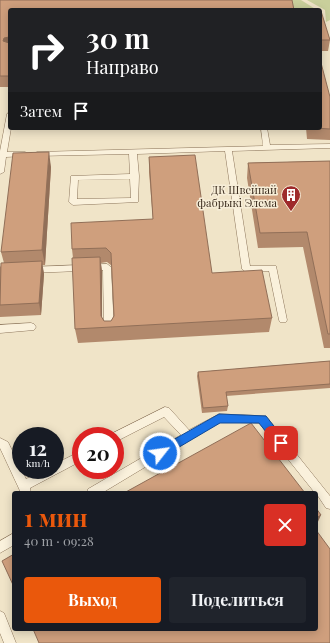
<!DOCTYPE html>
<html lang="ru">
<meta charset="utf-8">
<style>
:root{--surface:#171b24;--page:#20242c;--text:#f1f3f6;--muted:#9ea1a6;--accent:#ea580c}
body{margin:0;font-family:"Playfair Display",serif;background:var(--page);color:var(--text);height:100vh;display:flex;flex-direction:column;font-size:15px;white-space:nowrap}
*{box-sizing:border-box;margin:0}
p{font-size:13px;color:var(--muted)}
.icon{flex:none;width:22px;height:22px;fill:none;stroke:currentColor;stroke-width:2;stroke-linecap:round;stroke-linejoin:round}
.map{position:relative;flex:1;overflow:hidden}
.drawer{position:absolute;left:12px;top:491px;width:306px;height:140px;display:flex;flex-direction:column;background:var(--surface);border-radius:4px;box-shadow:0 2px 10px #0003}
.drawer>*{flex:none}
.top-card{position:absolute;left:8px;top:8px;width:314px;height:122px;border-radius:4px;box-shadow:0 2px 10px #0003;background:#202124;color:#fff;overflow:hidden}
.speed{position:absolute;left:12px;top:427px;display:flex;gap:8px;font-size:20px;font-weight:700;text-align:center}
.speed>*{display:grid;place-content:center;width:52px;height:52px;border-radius:50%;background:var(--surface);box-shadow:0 2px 10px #0003;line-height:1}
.speed small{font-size:10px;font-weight:400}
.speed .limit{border:6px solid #d22;background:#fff;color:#111}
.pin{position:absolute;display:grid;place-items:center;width:34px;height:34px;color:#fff;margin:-17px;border-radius:8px;box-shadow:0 2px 6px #0006}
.me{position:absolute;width:44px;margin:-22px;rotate:60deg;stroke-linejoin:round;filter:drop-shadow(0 0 3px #0008)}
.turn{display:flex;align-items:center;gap:14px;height:84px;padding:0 12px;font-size:18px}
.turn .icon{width:52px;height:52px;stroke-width:2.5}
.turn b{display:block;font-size:28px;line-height:34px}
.then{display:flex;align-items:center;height:38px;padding:0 12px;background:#0003;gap:8px;font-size:15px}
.round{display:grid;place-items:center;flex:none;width:42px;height:42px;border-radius:4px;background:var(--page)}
.headline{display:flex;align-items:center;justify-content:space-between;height:68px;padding:0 12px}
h1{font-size:24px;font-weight:700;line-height:30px;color:var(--accent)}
.cta{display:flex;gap:8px;margin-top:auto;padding:8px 12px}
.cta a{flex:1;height:46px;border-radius:4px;background:var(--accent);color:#fff;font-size:16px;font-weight:700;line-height:46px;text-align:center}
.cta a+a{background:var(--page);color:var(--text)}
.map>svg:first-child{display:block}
.green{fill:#c9cf9b}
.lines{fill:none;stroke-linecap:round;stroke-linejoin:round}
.service-casing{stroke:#8d765c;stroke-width:1}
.service{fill:#faf1dc;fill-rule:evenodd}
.wall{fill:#b2896c;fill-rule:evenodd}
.shaded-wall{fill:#916f58}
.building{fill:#cf9f7d;stroke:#916f58;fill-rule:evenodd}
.route{fill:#1a73e8;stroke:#114b97}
.labels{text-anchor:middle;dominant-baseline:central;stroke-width:3;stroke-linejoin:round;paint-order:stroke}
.poi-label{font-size:11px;fill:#3d2e20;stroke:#f7eed8;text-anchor:end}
</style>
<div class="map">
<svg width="330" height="643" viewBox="0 0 330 643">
<rect width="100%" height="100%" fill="#f0e4c8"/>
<g class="green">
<polygon points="289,0 301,0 317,10 291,10"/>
<polygon points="307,0 330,0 330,20 326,22 325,10"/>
</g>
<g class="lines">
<g class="service-casing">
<g id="service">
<polygon points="10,112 11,128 7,152 25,152 29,154 25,156 6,157 4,172 0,174 0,151 7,114"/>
<path d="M261,128H267L270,145L330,144V148L232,151L250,266H276L287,320L286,322H280L279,320L269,271L246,272L242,269L225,151L137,154L139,176L138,202L73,205L69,202L71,176L130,174L129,154L37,156L33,154L37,152L263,146ZM130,179L131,198L77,199L78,180Z"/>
<polygon points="107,264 111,267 114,330 112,333 106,333 104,330 103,270 31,273 27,270 31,267"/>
<polygon points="31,323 34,324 36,327 34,330 0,333 0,325"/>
<polygon points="165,407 169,408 189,430 219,414 266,416 330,496 330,509 326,508 316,493 315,493 259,423 220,422 102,493 87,493 88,489 181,435 164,417 115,442 115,436 110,436 111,434"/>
<polygon points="0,438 8,442 26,479 44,470 55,470 55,464 81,451 81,461 30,488 31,493 21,493 0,448"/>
<polygon points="14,533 14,545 0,553 0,541"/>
<polygon points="0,611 4,613 16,643 4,643 0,633"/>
</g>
</g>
<use href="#service" class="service"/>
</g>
<g class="wall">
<polygon points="0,0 10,10 10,87 0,87"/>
<polygon points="320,11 330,40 328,51 320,51"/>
<polygon points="330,97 330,140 307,139 306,128 320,128"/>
<path d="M149,157L212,273L272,318L269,332L78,343L75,329L73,258L72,249L153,220L149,172ZM107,262L112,266L114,316L111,321H104L102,318V272L101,263Z"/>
<polygon points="330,161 330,348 324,348 303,247 258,248 247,178 248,163"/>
<polygon points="51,167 45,265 42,265 44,274 41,315 0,317 0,267 4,263 1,252"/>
<polygon points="330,361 330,388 226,396 228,406 227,411 202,413 197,376 198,372"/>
</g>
<g class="shaded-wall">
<polygon points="9,37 10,43 3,41 4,38"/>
<polygon points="49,152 51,167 45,265 42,250"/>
<polygon points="100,257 102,272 102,328 101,316"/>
<polygon points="42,261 44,274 41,315 39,303"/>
<polygon points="321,515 317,524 316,524 316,518"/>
</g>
<g class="building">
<path d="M0,0H292L294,10H10V76H0ZM9,37V43L3,41L4,38Z"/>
<polygon points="320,11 321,11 330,40 320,40"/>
<polygon points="320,59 330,97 330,129 314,128 320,128"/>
<polygon points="49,152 42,250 1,252 13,153"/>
<polygon points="195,155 212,273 262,270 272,318 75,329 72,258 100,257 101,316 104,321 111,321 114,316 111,253 106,248 72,249 71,223 153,219 149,157"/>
<polygon points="330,161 330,334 328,334 307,232 260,233 248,163"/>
<polygon points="42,261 39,303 0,305 1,263"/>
<polygon points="330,361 330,384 226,392 228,406 203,408 198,372"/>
<polygon points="251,423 305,493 124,493"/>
<polygon points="316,508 321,515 316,518"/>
<polygon points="316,530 330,549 330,643 39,643 33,629 316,629"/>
<polygon points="14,554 14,587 2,561"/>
</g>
<polygon class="route" points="219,414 266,416 287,443 285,447 281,448 278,447 259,423 220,423 164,456 160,457 157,456 155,453 157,449"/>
<defs>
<g id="building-pin" transform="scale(1)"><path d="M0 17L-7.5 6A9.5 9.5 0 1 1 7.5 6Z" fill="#9e2a2b" stroke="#f7eed8"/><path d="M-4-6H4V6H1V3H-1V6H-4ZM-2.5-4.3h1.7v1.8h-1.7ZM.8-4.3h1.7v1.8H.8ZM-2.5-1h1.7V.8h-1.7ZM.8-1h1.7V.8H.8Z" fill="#fff"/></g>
</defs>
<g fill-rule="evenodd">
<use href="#building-pin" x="291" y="195"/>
</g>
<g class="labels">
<g class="poi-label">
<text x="277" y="189">ДК Швейнай<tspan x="277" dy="13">фабрыкі Элема</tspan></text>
</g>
</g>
</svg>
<div class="speed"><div>12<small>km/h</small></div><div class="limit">20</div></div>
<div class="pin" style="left:281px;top:443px;background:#d93025"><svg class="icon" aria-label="arrive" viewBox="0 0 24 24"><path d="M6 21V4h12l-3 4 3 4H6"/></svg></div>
<svg class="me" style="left:160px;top:453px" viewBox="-20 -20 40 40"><circle r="17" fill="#1a73e8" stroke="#fff" stroke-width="3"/><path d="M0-11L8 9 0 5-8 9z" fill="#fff"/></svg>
<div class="top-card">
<div class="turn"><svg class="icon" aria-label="right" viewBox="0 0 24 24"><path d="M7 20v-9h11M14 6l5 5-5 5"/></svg><div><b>30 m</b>Направо</div></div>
<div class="then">Затем<svg class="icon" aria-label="arrive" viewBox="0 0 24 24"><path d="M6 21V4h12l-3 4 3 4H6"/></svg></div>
</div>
<section class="drawer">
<div class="headline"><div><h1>1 мин</h1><p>40 m · 09:28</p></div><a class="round" style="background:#d93025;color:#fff"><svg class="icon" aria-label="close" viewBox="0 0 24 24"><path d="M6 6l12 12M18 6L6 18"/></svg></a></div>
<div class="cta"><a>Выход</a><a>Поделиться</a></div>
</section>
</div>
